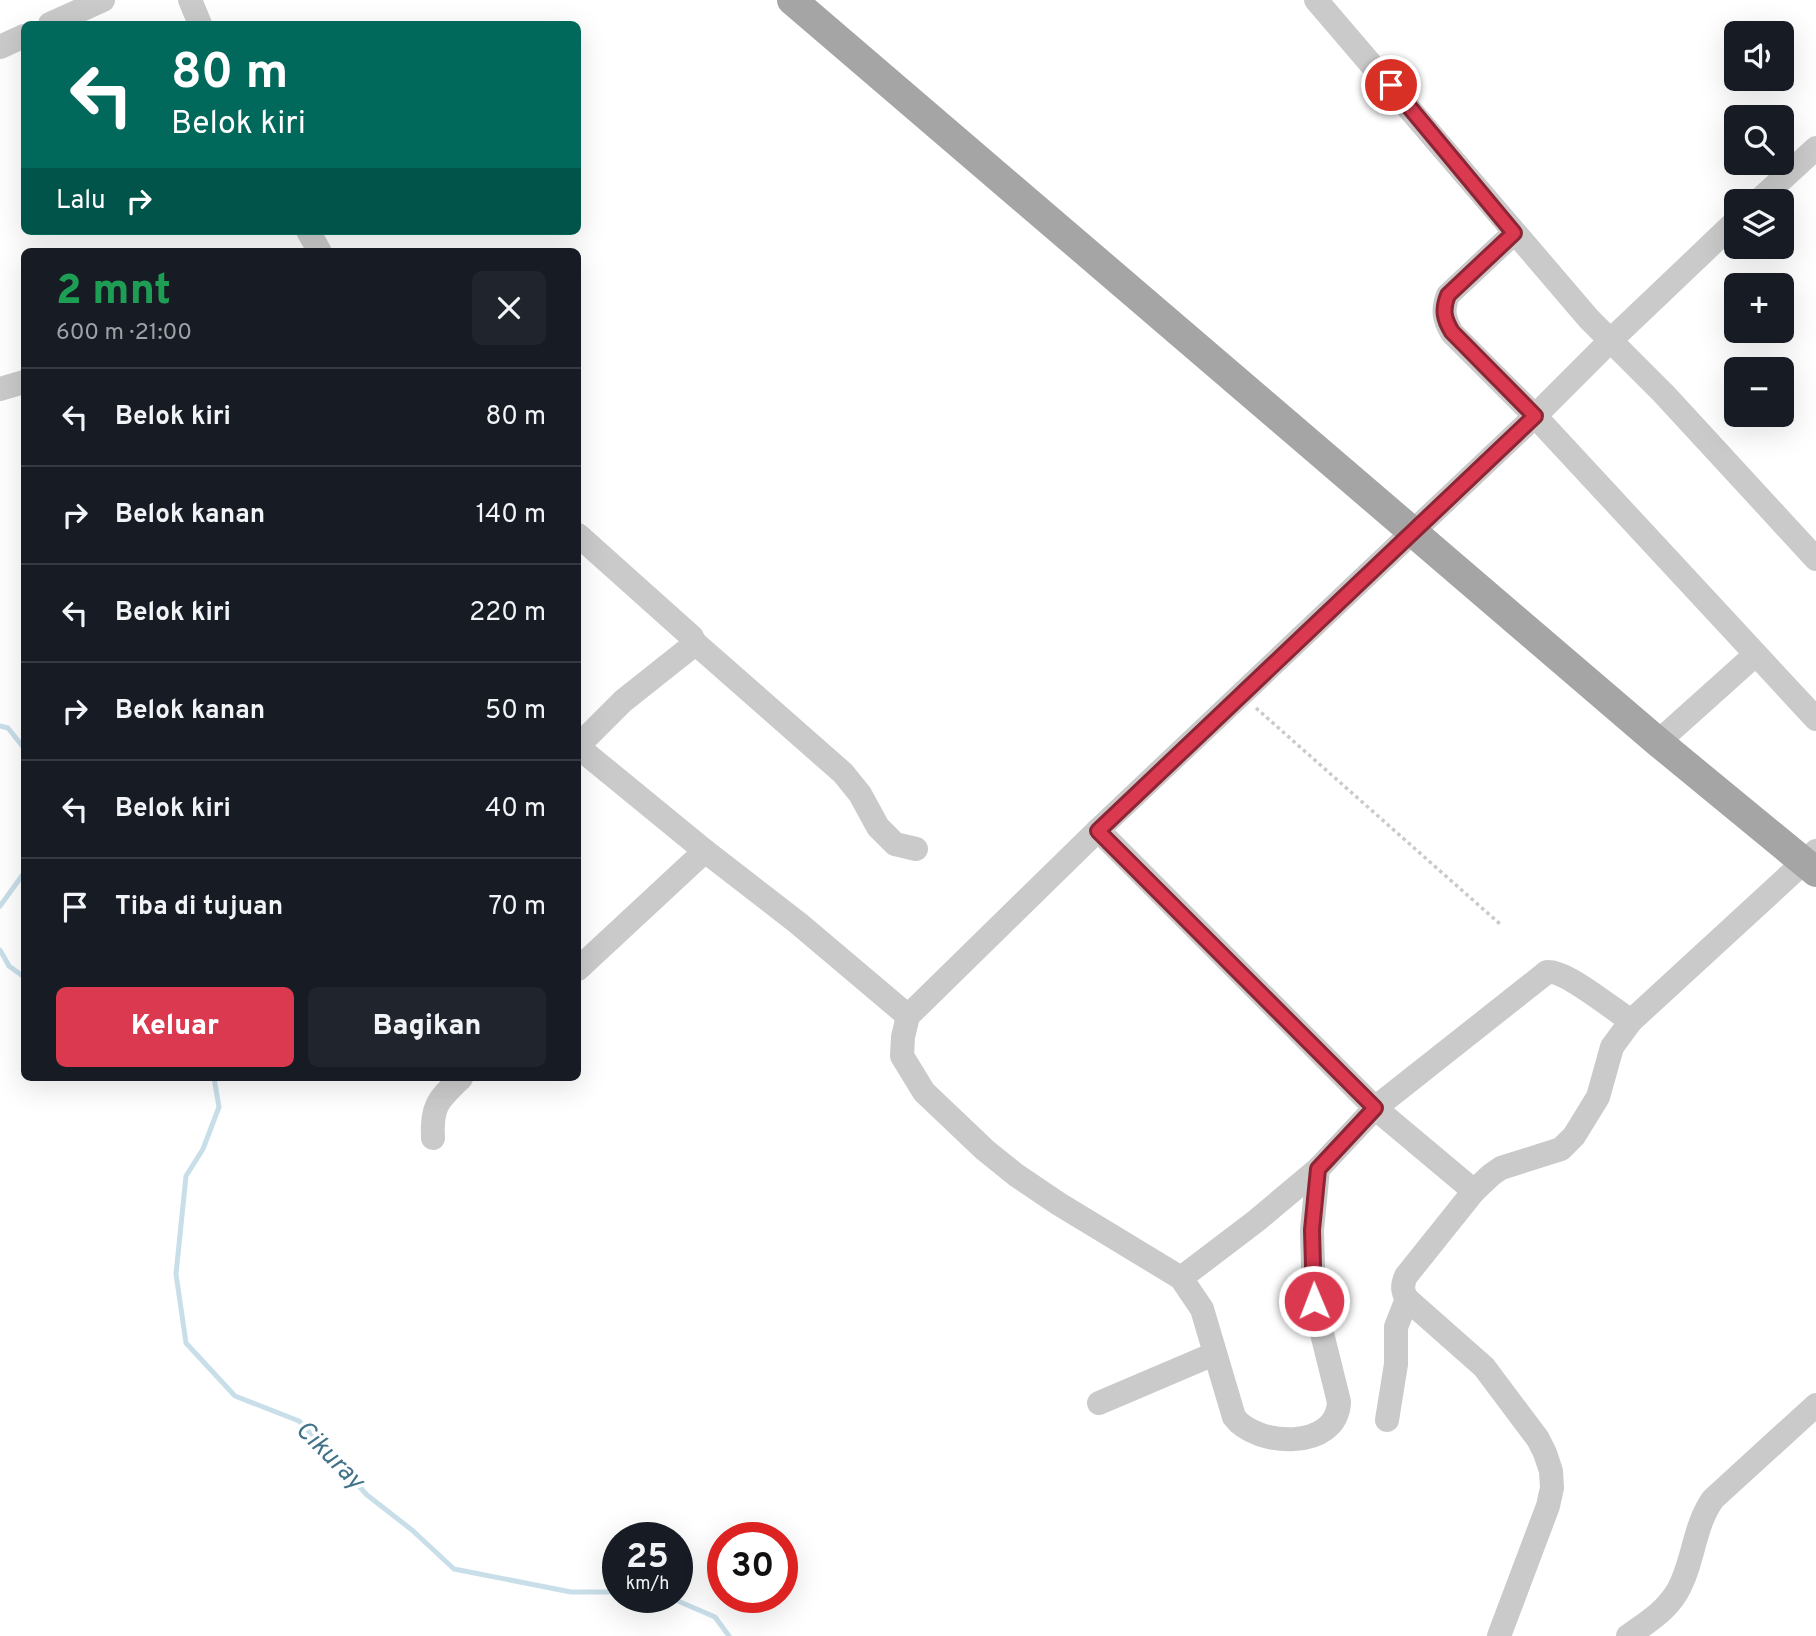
<!DOCTYPE html>
<html lang="id">
<meta charset="utf-8">
<style>
:root{--surface:#171b24;--page:#20242c;--text:#f1f3f6;--muted:#9ea1a6;--line:#363941;--accent:#da3950}
body{margin:0;font-family:Overpass,sans-serif;background:var(--page);color:var(--text);height:100vh;display:flex;flex-direction:column;font-size:26px;white-space:nowrap}
*{box-sizing:border-box;margin:0}
p{font-size:23px;color:var(--muted)}
.icon{flex:none;width:38px;height:38px;fill:none;stroke:currentColor;stroke-width:2;stroke-linecap:round;stroke-linejoin:round}
.map{position:relative;flex:1;overflow:hidden}
.side{position:absolute;left:21px;top:248px;width:560px;height:833px;display:flex;flex-direction:column;background:var(--surface);border-radius:10px;box-shadow:0 7px 28px #0002}
.side>*{flex:none}
.hud{position:absolute;left:21px;top:21px;width:560px;height:214px;border-radius:10px;box-shadow:0 7px 28px #0002;background:#00695c;color:#fff;overflow:hidden}
.tools{position:absolute;left:1724px;top:21px;display:grid;gap:14px}
.tools a{display:grid;place-items:center;width:70px;height:70px;border-radius:10px;background:var(--surface);box-shadow:0 7px 28px #0002;font-size:35px}
.speed{position:absolute;left:602px;top:1522px;display:flex;gap:14px;font-size:35px;font-weight:700;text-align:center}
.speed>*{display:grid;place-content:center;width:91px;height:91px;border-radius:50%;background:var(--surface);box-shadow:0 7px 28px #0002;line-height:1}
.speed small{font-size:18px;font-weight:400}
.speed .limit{border:10px solid #d22;background:#fff;color:#111}
.pin{position:absolute;display:grid;place-items:center;width:60px;height:60px;color:#fff;margin:-30px;border:4px solid #fff;border-radius:50%;box-shadow:0 2px 7px #0007}
.me{position:absolute;width:77px;margin:-38px;rotate:359deg;stroke-linejoin:round;filter:drop-shadow(0 0 5px #0008)}
.turn{display:flex;align-items:center;gap:24px;height:147px;padding:0 35px;font-size:32px}
.turn .icon{width:91px;height:91px;stroke-width:2.5}
.turn b{display:block;font-size:49px;line-height:60px}
.then{display:flex;align-items:center;height:66px;padding:0 35px;background:#0003;gap:14px;font-size:26px}
.round{display:grid;place-items:center;flex:none;width:74px;height:74px;border-radius:10px;background:var(--page)}
.headline{display:flex;align-items:center;justify-content:space-between;height:119px;padding:0 35px}
h1{font-size:42px;font-weight:800;line-height:52px;color:#1e9e55}
.cta{display:flex;gap:14px;margin-top:auto;padding:14px 35px}
.cta a{flex:1;height:80px;border-radius:10px;background:var(--accent);color:#fff;font-size:28px;font-weight:800;line-height:80px;text-align:center}
.cta a+a{background:var(--page);color:var(--text)}
ul{padding:0;list-style:none}
li{display:flex;align-items:center;gap:21px;height:98px;padding:0 35px;border-top:2px solid var(--line)}
li div{flex:1}
li b{display:block;font-size:26px}
li em{font-style:normal}
.map>svg:first-child{display:block}
.lines{fill:none;stroke-linecap:round;stroke-linejoin:round}
.stream{stroke:#c8dee9;stroke-width:5}
.path{stroke:#cacaca;stroke-width:3.5;stroke-dasharray:3.5 3.5;stroke-linecap:butt}
.minor{stroke:#cacaca;stroke-width:24}
.major{stroke:#a5a5a5;stroke-width:30}
.route-casing{stroke:#8e2534;stroke-width:18}
.route{stroke:#da3950;stroke-width:12}
.labels{text-anchor:middle;dominant-baseline:central;stroke-width:7;stroke-linejoin:round;paint-order:stroke}
.water-label{font-size:26px;font-style:italic;fill:#407289;stroke:#fff}
</style>
<div class="map">
<svg width="1816" height="1636" viewBox="0 0 1816 1636">
<rect width="100%" height="100%" fill="#fff"/>
<g class="lines">
<g class="stream">
<polyline points="0,726 8,728 24,748"/>
<polyline points="0,906 24,873"/>
<polyline points="0,950 9,966 24,977"/>
<polyline points="214,1078 219,1107 203,1149 186,1176 176,1274 186,1343 235,1396 299,1421 367,1495 412,1530 454,1569 571,1592 618,1592"/>
<polyline points="671,1598 715,1617 729,1636"/>
</g>
<polyline class="path" points="1256,708 1500,924"/>
<g class="minor">
<polyline points="190,0 200,24"/>
<polyline points="1316,0 1589,319 1664,394 1816,559"/>
<polyline points="50,24 103,0"/>
<polyline points="0,47 24,36"/>
<polyline points="1758,201 1816,148"/>
<polyline points="308,231 320,252"/>
<path d="M1514,233L1448,295C1442,310 1444,319 1452,333L1535,416L1816,719"/>
<polyline points="0,389 24,382"/>
<polyline points="578,535 692,637 694,642 691,647 623,701 578,746"/>
<polyline points="694,642 843,773 860,794 878,827 895,844 916,849"/>
<polyline points="1658,742 1755,655"/>
<polyline points="578,747 705,851 798,923 908,1016 1098,830 1535,416 1611,340 1736,221"/>
<polyline points="1098,830 1375,1108 1474,1191"/>
<polyline points="578,969 705,851"/>
<path d="M908,1016L903,1037L902,1056L924,1092L985,1150L1016,1175L1059,1204L1181,1278L1202,1309L1234,1417C1256,1447 1337,1451 1339,1402L1314,1301L1312,1230L1318,1169L1375,1108L1547,972C1564,969 1614,1010 1631,1021"/>
<path d="M433,1138C431,1105 439,1099 461,1078"/>
<polyline points="1181,1278 1256,1221 1318,1169"/>
<polyline points="1099,1403 1214,1354"/>
<polyline points="1387,1420 1396,1364 1396,1327 1407,1299"/>
<path d="M1499,1636L1548,1506L1552,1488L1551,1471L1545,1453L1538,1439L1484,1367L1407,1299C1402,1291 1402,1285 1406,1276L1474,1191L1491,1175L1501,1168L1561,1149L1574,1136L1598,1097L1612,1047L1631,1021L1816,851"/>
<path d="M1628,1636C1646,1623 1665,1612 1677,1592C1694,1563 1693,1527 1713,1499L1816,1405"/>
</g>
<polyline class="major" points="792,0 1658,742 1816,872"/>
</g>
<g class="lines">
<g class="route-casing">
<path id="route" d="M1314,1301L1312,1230L1318,1169L1375,1108L1098,831L1535,416L1452,332C1444,319 1442,310 1448,295L1514,233L1391,85"/>
</g>
<use href="#route" class="route"/>
</g>
<g class="labels">
<g class="water-label">
<text transform="translate(329 1456) rotate(45)">Cikuray</text>
</g>
</g>
</svg>
<div class="tools">
<a><svg class="icon" aria-label="sound" viewBox="0 0 24 24"><path d="M4 9h4l5-4v14l-5-4H4zM17 9q2 3 0 6"/></svg></a>
<a><svg class="icon" aria-label="search" viewBox="0 0 24 24"><circle cx="10" cy="10" r="6"/><path d="M15 15l6 6"/></svg></a>
<a><svg class="icon" aria-label="layers" viewBox="0 0 24 24"><path d="M12 4l9 5-9 5-9-5zM3 14l9 5 9-5"/></svg></a>
<a>+</a>
<a>−</a>
</div>
<div class="speed"><div>25<small>km/h</small></div><div class="limit">30</div></div>
<div class="pin" style="left:1391px;top:85px;background:#d93025"><svg class="icon" aria-label="arrive" viewBox="0 0 24 24"><path d="M6 21V4h12l-3 4 3 4H6"/></svg></div>
<svg class="me" style="left:1314px;top:1301px" viewBox="-20 -20 40 40"><circle r="17" fill="#da3950" stroke="#fff" stroke-width="3"/><path d="M0-11L8 9 0 5-8 9z" fill="#fff"/></svg>
<div class="hud">
<div class="turn"><svg class="icon" aria-label="left" viewBox="0 0 24 24"><path d="M17 20v-9H6M10 6l-5 5 5 5"/></svg><div><b>80 m</b>Belok kiri</div></div>
<div class="then">Lalu<svg class="icon" aria-label="right" viewBox="0 0 24 24"><path d="M7 20v-9h11M14 6l5 5-5 5"/></svg></div>
</div>
<section class="side">
<div class="headline"><div><h1>2 mnt</h1><p>600 m · 21:00</p></div><a class="round"><svg class="icon" aria-label="close" viewBox="0 0 24 24"><path d="M6 6l12 12M18 6L6 18"/></svg></a></div>
<ul>
<li><svg class="icon" aria-label="left" viewBox="0 0 24 24"><path d="M17 20v-9H6M10 6l-5 5 5 5"/></svg><div><b>Belok kiri</b></div><em>80 m</em></li>
<li><svg class="icon" aria-label="right" viewBox="0 0 24 24"><path d="M7 20v-9h11M14 6l5 5-5 5"/></svg><div><b>Belok kanan</b></div><em>140 m</em></li>
<li><svg class="icon" aria-label="left" viewBox="0 0 24 24"><path d="M17 20v-9H6M10 6l-5 5 5 5"/></svg><div><b>Belok kiri</b></div><em>220 m</em></li>
<li><svg class="icon" aria-label="right" viewBox="0 0 24 24"><path d="M7 20v-9h11M14 6l5 5-5 5"/></svg><div><b>Belok kanan</b></div><em>50 m</em></li>
<li><svg class="icon" aria-label="left" viewBox="0 0 24 24"><path d="M17 20v-9H6M10 6l-5 5 5 5"/></svg><div><b>Belok kiri</b></div><em>40 m</em></li>
<li><svg class="icon" aria-label="arrive" viewBox="0 0 24 24"><path d="M6 21V4h12l-3 4 3 4H6"/></svg><div><b>Tiba di tujuan</b></div><em>70 m</em></li>
</ul>
<div class="cta"><a>Keluar</a><a>Bagikan</a></div>
</section>
</div>
